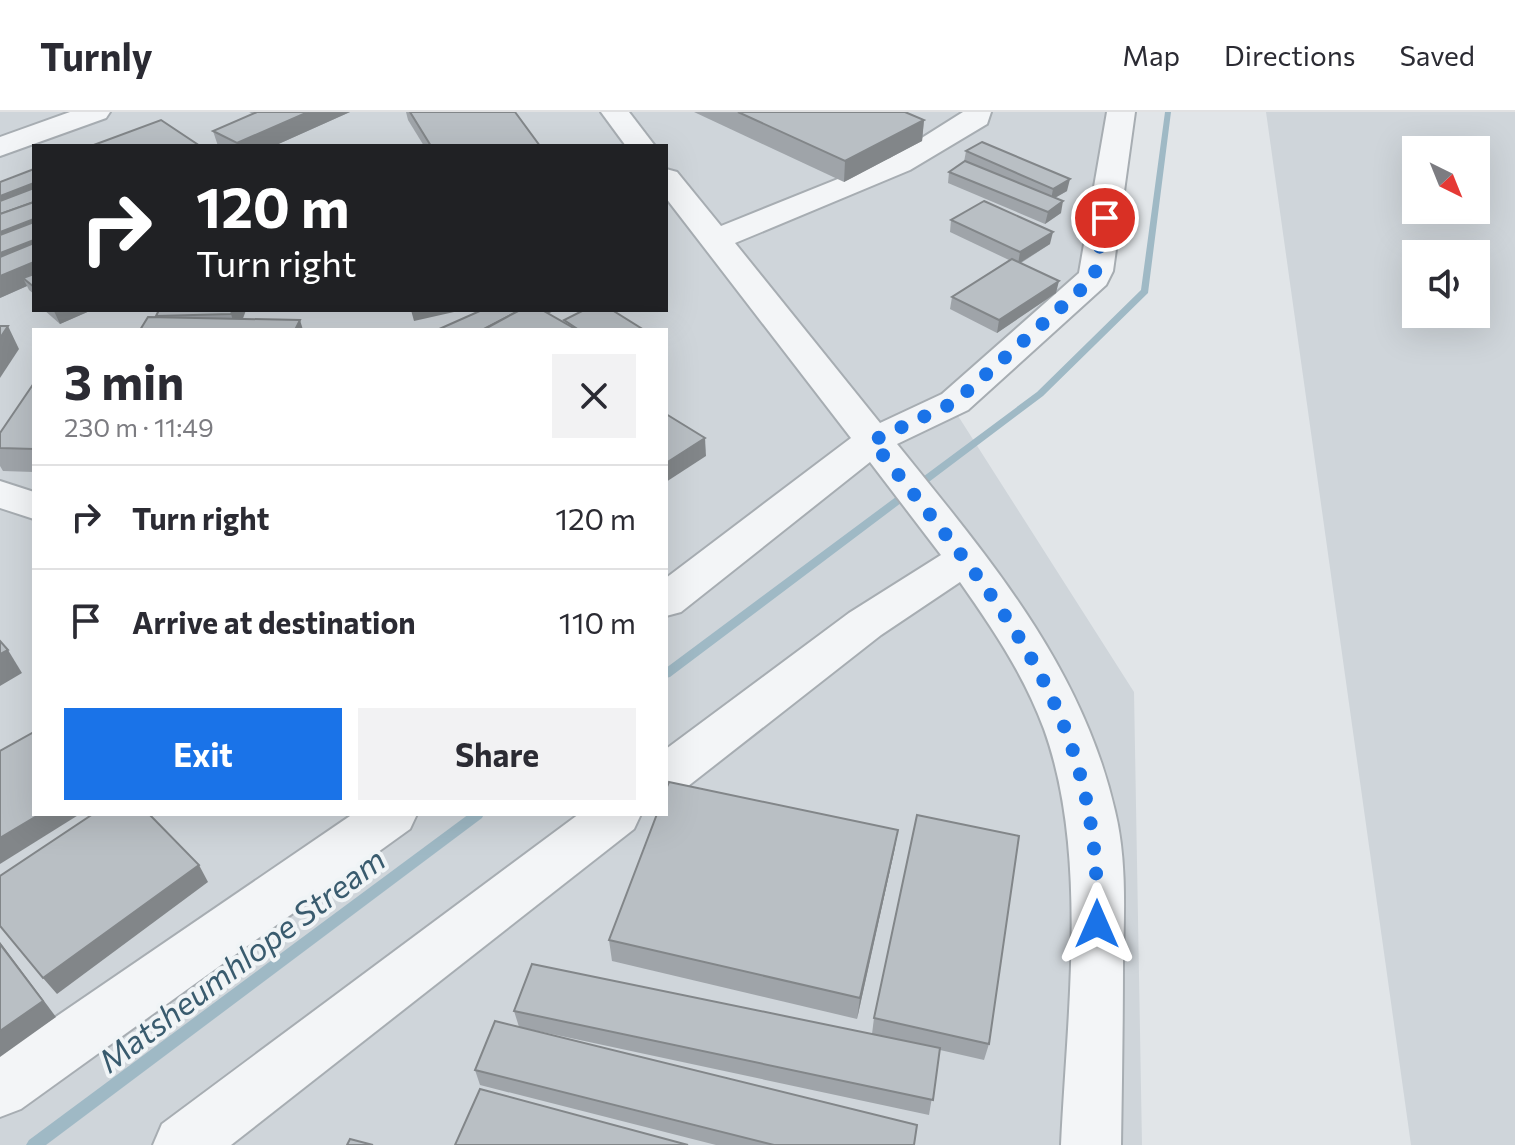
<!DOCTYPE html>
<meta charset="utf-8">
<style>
:root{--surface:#fff;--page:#f2f2f3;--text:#2b2b33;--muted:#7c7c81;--line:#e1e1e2;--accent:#1a73e8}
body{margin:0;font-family:Commissioner,sans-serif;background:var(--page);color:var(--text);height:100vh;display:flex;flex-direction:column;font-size:30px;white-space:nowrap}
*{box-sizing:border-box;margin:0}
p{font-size:26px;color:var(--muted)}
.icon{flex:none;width:44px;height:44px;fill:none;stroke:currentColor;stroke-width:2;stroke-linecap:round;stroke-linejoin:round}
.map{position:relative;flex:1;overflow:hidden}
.side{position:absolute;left:32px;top:216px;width:636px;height:488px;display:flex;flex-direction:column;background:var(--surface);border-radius:0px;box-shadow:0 8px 32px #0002}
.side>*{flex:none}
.hud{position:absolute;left:32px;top:32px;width:636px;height:168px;border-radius:0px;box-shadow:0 8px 32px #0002;background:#202124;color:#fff;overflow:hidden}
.needle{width:52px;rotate:137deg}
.controls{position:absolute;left:1402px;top:24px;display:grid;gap:16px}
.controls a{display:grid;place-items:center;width:88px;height:88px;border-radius:0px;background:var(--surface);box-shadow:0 8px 32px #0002;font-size:40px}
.pin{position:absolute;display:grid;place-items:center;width:68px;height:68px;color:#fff;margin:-34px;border:4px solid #fff;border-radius:50%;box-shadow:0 2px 8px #0007}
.me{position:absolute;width:88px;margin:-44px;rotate:0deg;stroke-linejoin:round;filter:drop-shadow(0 0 6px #0008)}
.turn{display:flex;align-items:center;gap:28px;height:168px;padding:0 32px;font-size:36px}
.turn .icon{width:104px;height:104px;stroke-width:2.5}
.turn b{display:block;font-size:56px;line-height:68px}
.round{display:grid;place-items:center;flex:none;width:84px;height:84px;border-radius:0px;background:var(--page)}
.overview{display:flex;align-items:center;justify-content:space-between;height:136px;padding:0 32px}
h1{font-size:48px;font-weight:700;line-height:60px}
.button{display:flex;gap:16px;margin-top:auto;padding:16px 32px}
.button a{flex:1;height:92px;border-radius:0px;background:var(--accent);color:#fff;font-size:32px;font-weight:700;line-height:92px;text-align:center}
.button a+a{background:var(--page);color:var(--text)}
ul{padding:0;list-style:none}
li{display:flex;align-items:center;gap:24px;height:104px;padding:0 32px;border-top:2px solid var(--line)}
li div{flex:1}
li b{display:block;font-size:30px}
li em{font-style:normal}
header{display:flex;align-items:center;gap:48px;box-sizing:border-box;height:112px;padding:0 40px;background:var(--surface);border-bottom:2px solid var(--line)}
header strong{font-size:38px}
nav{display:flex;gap:44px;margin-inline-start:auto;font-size:28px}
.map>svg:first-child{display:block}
.built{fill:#cfd5da;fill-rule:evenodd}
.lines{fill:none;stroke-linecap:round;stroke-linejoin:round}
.stream{fill:#9fb9c5;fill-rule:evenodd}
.minor-casing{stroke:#a7adb2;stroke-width:4}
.minor{fill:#f3f5f7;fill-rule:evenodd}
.wall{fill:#9fa4a9}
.shaded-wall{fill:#828689}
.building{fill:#b9bfc4;stroke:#828689;stroke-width:2}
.route{stroke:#1a73e8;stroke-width:14;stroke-dasharray:0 25.2}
.labels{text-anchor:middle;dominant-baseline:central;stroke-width:8;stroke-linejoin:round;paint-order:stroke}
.near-water-label{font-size:32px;font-style:italic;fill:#395b6e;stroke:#f0f4f6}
</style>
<header>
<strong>Turnly</strong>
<nav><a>Map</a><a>Directions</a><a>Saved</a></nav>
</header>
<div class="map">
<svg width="1515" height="1033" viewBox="0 0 1515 1033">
<rect width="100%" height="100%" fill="#e1e5e8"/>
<g class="built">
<path d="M0,0H1124L1098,163L953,296L1134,580L1142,1033H0ZM34,34H666V198H34ZM34,218H666V702H34Z"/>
<path d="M1266,0H1515V1033H1411ZM1416,38H1476V98H1416ZM1416,142H1476V202H1416Z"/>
</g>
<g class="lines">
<g class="stream">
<polygon points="1165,0 1171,0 1148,181 1043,284 670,565 666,566 666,556 1037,280 1141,178"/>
<polygon points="469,702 484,702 482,706 46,1033 26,1033 29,1028"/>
</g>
<g class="minor-casing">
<g id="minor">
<polygon points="70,0 110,0 106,6 0,44 0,25"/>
<polygon points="601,0 629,0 655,34 626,34"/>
<path d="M963,0H991L987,12L910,58L735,131L880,311L942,282L1079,161L1107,0H1135L1113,159L1106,173L968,298L897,332C988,445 1082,554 1115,699C1127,748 1124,801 1123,851C1123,911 1122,972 1121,1033H1061C1067,902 1089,742 1044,617C1024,563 993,517 960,470L881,523L683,678L666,684V637L849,501L941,443L870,350L681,500L666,504V466L851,326L666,86V57L677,60L721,114L890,46Z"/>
<polygon points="0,369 34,380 34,407 0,396"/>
<polygon points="353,702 417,702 410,717 21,997 0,1005 0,943"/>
<polygon points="579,702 641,702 634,717 231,1033 153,1033 162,1012"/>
</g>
</g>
<use href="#minor" class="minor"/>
</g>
<g class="wall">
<polygon points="249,0 350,0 274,34 218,34 213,19 253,2"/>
<polygon points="406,0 515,0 540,34 424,34 408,8"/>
<polygon points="694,0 905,0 924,8 922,29 844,70"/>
<polygon points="966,39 1067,79 1055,86 1061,101 1045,112 948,71 949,60 964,50"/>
<polygon points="34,57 34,182 29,178 27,174 0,186"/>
<polygon points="951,108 1050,132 1021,151 1056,181 997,221 950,197 952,185 1009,148 950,120"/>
<polygon points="44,198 92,198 60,212"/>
<polygon points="159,198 246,198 243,207 156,205"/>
<polygon points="34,271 34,360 3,359 0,354 0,321"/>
<polygon points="898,718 894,740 857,907 612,849 609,828"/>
<polygon points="514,899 872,922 874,906 989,932 984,948 940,938 929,1003 519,915"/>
<polygon points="475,958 914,1033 716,1033 480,973"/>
</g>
<g class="shaded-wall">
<polygon points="308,0 350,0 274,34 238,34 237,31"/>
<polygon points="924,8 922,29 844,70 845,49"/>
<polygon points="1070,67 1067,79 1051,88 1053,77"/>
<polygon points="34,71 34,85 0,99 0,84"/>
<polygon points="1063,89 1061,101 1045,112 1048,100"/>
<polygon points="34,107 34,127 0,140 0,120"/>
<polygon points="1053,120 1050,132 1018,152 1020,140"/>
<polygon points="34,128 34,148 0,162 0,141"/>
<polygon points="34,150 34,171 23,166 27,174 0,186 0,164"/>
<polygon points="1059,169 1056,181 997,221 999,208"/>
<polygon points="57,198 92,198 60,212 54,199"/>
<polygon points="233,198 246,198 238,218 236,218 231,202"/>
<polygon points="411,198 463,198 414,209"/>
<polygon points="527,198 556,198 512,218"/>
<polygon points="300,208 303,218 295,218"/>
<polygon points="8,214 19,237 0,266 0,226"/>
<polygon points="705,326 706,344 666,370 666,351"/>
<polygon points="8,538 22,561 0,574 0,542"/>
<polygon points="40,702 80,702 0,752 0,726"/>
<polygon points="898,718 894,740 857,907 860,886"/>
<polygon points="199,753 208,770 57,882 43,866"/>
<polygon points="0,830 56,905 0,945"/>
</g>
<g class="building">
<polygon points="257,0 308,0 237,31 213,19"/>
<polygon points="410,0 515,0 540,34 431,34"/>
<polygon points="738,0 905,0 924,8 845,49"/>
<polygon points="161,8 200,34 91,34"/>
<polygon points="982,30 1070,67 1053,77 966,39"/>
<polygon points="965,49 1063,89 1048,100 949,60"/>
<polygon points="34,57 34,71 0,84 0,70"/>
<polygon points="34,76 34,90 0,102 0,89"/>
<polygon points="984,89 1053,120 1020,140 951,108"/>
<polygon points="34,90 34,107 0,120 0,102"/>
<polygon points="34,110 34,128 0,141 0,123"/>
<polygon points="34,131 34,150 0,164 0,145"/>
<polygon points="1012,147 1059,169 999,208 952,185"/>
<polygon points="34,162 34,175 23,166"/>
<polygon points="159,198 233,198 231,202 156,204"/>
<polygon points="482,198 520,198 482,218 437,218"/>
<polygon points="520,198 542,198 577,218 483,218"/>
<polygon points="584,198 612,198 644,218 579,218 564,208"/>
<polygon points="148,205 300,208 295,218 140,218"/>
<polygon points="0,214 8,214 0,226"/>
<polygon points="34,271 34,337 0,336 0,321"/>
<polygon points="666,302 705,326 666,351"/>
<polygon points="0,529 8,538 0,542"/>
<polygon points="34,620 34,702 40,702 0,726 0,639"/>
<polygon points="669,670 898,718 860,886 609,828 657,702 666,702 666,677"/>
<polygon points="93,702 149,702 199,753 43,866 0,814 0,764"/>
<polygon points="917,703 1019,724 989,932 874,906"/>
<polygon points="0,832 43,889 0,919"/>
<polygon points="532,852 940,936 933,988 514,899"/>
<polygon points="495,909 917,1013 914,1033 774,1033 475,958"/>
<polygon points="480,977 688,1033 455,1033"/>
<polygon points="350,1027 373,1033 347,1033"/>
</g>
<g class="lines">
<path class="route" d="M1097,812C1102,595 996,489 872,329L955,290L1094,166L1105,106"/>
</g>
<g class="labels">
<g class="near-water-label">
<text transform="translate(241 847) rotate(-37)">Matsheumhlope Stream</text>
</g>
</g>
</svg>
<div class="controls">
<a><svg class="needle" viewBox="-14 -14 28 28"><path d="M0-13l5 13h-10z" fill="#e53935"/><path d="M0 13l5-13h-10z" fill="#7c7c81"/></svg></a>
<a><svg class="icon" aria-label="sound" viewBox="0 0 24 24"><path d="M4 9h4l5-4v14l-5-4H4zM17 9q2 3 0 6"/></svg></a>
</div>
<div class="pin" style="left:1105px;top:106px;background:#d93025"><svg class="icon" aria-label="arrive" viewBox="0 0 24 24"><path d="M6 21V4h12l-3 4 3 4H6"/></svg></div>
<svg class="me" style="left:1097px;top:812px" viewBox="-20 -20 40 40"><path d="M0-17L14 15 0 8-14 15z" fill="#1a73e8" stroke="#fff" stroke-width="4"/></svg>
<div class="hud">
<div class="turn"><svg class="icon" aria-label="right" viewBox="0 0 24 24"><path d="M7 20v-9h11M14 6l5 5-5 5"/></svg><div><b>120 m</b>Turn right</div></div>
</div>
<section class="side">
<div class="overview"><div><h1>3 min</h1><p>230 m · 11:49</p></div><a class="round"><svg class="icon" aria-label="close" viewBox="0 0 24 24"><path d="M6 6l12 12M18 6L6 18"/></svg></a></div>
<ul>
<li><svg class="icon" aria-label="right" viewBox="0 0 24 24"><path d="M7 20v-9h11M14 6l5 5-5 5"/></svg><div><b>Turn right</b></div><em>120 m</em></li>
<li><svg class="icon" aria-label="arrive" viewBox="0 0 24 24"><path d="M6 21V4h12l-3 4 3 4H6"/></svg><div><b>Arrive at destination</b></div><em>110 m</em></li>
</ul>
<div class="button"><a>Exit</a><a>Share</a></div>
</section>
</div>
